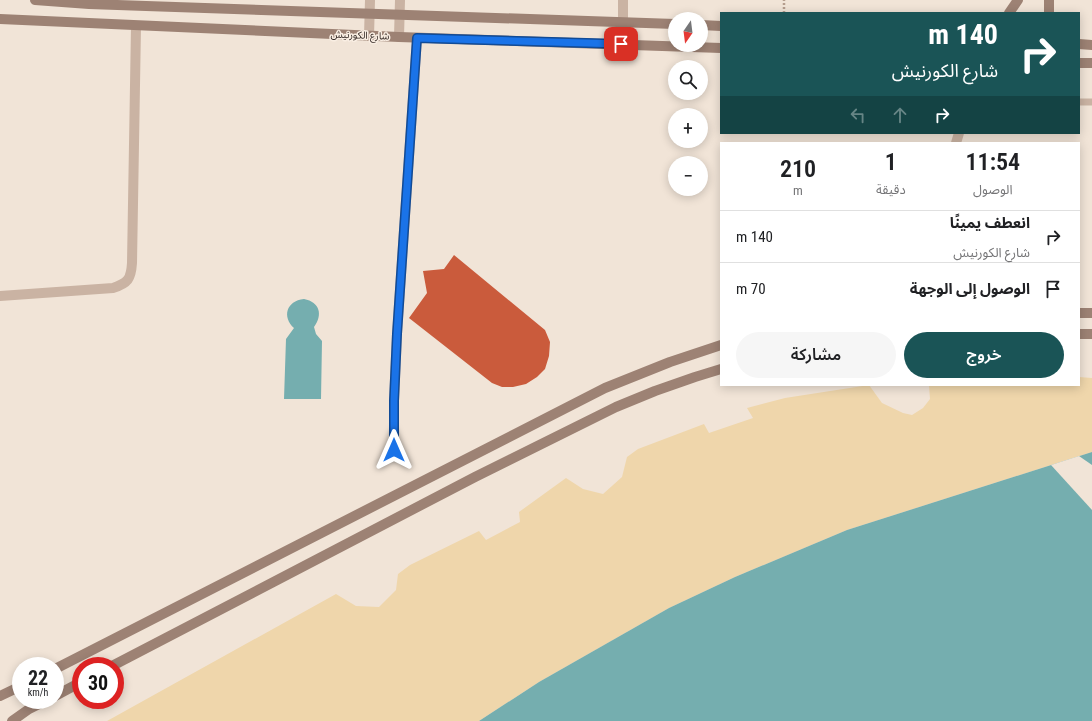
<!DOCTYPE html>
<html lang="ar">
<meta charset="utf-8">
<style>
:root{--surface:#fff;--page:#f6f6f6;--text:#202124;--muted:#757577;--line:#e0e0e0;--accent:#1a5456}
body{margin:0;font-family:"Roboto Condensed","Noto Sans Arabic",sans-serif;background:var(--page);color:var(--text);direction:rtl;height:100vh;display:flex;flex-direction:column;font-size:15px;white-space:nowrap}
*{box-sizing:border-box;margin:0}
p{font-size:13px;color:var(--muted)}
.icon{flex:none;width:22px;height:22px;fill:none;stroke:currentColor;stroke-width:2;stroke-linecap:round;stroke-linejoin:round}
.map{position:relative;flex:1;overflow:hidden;direction:ltr}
.sheet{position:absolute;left:720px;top:142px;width:360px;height:244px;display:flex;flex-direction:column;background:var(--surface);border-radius:0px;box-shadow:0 2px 10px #0003;direction:rtl}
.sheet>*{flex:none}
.guide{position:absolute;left:720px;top:12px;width:360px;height:122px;border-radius:0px;box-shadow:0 2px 10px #0003;direction:rtl;background:#1a5456;color:#fff;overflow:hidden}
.needle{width:26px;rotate:194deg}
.fabs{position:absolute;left:668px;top:12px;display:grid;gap:8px}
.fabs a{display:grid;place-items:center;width:40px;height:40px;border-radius:50%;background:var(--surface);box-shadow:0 2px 10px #0003;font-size:20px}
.speed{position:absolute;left:12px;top:657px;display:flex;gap:8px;font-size:20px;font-weight:700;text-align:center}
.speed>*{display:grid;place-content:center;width:52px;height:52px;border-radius:50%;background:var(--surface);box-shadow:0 2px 10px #0003;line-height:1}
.speed small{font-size:10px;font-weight:400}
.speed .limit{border:6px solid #d22;background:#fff;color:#111}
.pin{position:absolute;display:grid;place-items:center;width:34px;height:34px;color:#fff;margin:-17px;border-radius:8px;box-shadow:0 2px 6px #0006}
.me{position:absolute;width:44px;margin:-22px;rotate:0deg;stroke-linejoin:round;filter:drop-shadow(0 0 3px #0008)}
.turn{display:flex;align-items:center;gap:14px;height:84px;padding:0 16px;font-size:18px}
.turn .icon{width:52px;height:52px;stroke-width:2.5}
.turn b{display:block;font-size:28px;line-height:34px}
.lanes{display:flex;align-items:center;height:38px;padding:0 16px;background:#0003;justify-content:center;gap:20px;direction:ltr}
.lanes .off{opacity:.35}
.eta{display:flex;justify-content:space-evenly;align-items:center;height:68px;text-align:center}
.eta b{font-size:24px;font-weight:600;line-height:28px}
.cta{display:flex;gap:8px;margin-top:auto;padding:8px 16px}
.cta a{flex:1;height:46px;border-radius:24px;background:var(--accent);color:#fff;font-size:16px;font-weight:600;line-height:46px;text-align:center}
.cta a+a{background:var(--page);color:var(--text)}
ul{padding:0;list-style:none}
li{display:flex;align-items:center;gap:12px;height:52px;padding:0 16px;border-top:1px solid var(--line)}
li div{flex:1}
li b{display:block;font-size:15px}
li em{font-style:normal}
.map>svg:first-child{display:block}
.sand{fill:#efd6ab}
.water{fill:#75aeaf}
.pier{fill:#f1e4d7}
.building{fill:#ca5b3c}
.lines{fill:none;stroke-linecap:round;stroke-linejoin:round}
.path{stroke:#b59d8d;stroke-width:2.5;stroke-dasharray:2 2;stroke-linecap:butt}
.lane{stroke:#cab3a3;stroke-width:7}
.street{stroke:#cab3a3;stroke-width:10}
.secondary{stroke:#9d8274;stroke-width:10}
.route-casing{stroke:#114b97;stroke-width:10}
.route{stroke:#1a73e8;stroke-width:7}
.labels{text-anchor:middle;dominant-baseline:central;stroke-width:3;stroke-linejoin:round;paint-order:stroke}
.street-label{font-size:10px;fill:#342925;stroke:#f9eee3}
</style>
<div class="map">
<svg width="1092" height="721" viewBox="0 0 1092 721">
<rect width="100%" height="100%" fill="#f1e4d7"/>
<polygon class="sand" points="1079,377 1092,378 1092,452 847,530 735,577 669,608 539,682 479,721 107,721 336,594 356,606 379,607 396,590 398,574 410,565 479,531 486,540 520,522 519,512 566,478 583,489 603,494 622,477 627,457 638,449 704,424 709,433 753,418 747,408 785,398 869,385 882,403 903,413 912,415 923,408 930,399 929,385 1079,385"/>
<g class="water">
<path d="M304,299C320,302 323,315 314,327L316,334L322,341L321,399H284L286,339L294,328C282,317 286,301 304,299Z"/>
<polygon points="1092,452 1092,721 479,721 539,682 669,608 735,577 847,530"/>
</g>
<polygon class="pier" points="1079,456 1092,465 1092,510 1051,465"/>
<polygon class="building" points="454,255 545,330 550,342 549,356 545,369 537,377 526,384 513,387 502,387 492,383 409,318 427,293 423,271 444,269"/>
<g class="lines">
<polyline class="path" points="784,13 784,0"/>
<polyline class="lane" points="1079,102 1092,102"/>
<g class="street">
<polyline points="623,21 623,0"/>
<polyline points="369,36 370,0"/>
<polyline points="399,37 400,0"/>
<polyline points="956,143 959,133"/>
<path d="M0,296L113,288C128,283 131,279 132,263L136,26"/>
<polyline points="394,450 394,401 397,334 417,38"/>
</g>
<g class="secondary">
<polyline points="35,0 89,4 146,6 675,24"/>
<polyline points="1009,13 1018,0"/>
<polyline points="1049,13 1049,0"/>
<polyline points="0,19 399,37 721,48"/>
<polyline points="701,25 721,26"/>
<polyline points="1079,44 1092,45"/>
<polyline points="1079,63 1092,63"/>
<polyline points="1079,313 1092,313"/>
<polyline points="1079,334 1092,334"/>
<polyline points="112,666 475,477 616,407 655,391 695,377 721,369"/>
<polyline points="55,669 605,388 670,362 721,345"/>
<polyline points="0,696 21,686"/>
<polyline points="55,696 81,682"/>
<polyline points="12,721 29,709 47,700"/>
</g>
</g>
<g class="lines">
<g class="route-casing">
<polyline id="route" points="394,450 394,401 397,334 417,38 621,44"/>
</g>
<use href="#route" class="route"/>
</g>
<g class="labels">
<g class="street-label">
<text transform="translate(360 35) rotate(2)">شارع الكورنيش</text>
</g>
</g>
</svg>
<div class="fabs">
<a><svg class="needle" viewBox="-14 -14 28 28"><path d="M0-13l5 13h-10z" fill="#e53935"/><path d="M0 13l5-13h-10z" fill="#757577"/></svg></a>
<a><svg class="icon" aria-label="search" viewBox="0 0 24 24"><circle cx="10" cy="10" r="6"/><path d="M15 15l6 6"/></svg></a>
<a>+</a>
<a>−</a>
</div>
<div class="speed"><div>22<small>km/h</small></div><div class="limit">30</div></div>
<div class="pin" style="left:621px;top:44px;background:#d93025"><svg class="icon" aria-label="arrive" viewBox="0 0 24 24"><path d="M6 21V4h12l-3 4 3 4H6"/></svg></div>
<svg class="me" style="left:394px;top:450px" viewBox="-20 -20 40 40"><path d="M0-17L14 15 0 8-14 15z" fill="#1a73e8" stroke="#fff" stroke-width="4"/></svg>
<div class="guide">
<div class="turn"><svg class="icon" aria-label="right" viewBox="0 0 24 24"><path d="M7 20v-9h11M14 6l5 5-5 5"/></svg><div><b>140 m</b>شارع الكورنيش</div></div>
<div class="lanes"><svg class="icon off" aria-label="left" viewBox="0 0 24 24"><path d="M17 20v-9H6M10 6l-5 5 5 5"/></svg><svg class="icon off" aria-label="ahead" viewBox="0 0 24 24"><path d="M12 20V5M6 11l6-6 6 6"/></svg><svg class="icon" aria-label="right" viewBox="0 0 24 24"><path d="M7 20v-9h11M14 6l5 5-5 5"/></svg></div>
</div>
<section class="sheet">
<div class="eta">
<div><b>11:54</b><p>الوصول</p></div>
<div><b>1</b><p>دقيقة</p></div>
<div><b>210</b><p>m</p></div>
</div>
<ul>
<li><svg class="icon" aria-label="right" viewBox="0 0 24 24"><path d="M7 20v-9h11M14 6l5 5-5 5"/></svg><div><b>انعطف يمينًا</b><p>شارع الكورنيش</p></div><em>140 m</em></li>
<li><svg class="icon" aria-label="arrive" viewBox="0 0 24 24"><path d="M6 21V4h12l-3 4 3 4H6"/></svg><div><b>الوصول إلى الوجهة</b></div><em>70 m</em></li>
</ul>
<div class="cta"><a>خروج</a><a>مشاركة</a></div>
</section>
</div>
